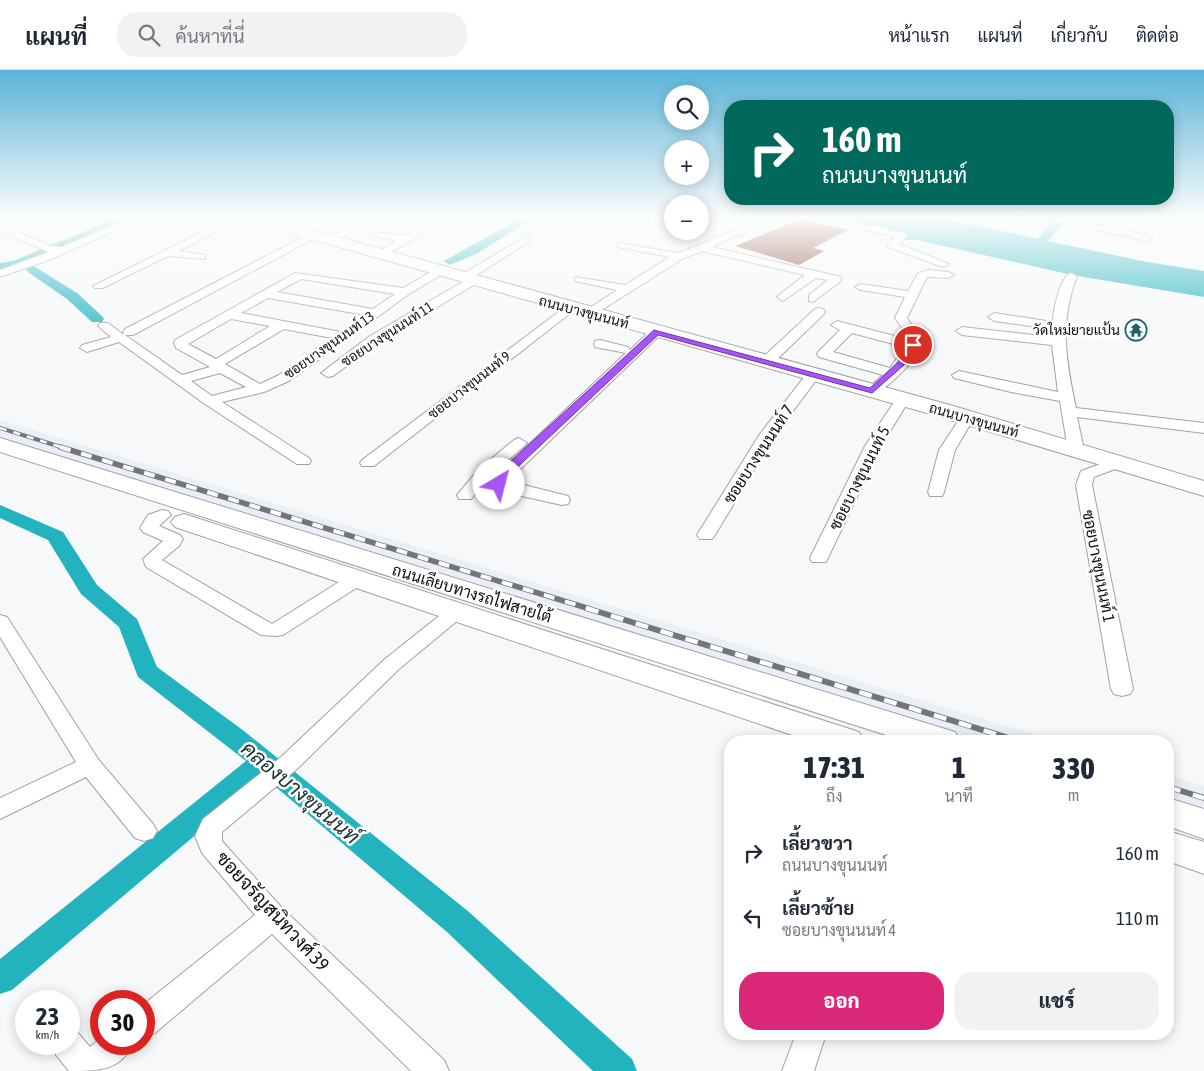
<!DOCTYPE html>
<html lang="th">
<meta charset="utf-8">
<style>
:root{--surface:#fff;--page:#f2f2f3;--text:#1f2937;--muted:#747a83;--line:#e0e1e3;--accent:#db2777}
body{margin:0;font-family:"Asap Condensed",Sarabun,sans-serif;background:var(--page);color:var(--text);height:100vh;display:flex;flex-direction:column;font-size:19px;white-space:nowrap}
*{box-sizing:border-box;margin:0}
p{font-size:16px;color:var(--muted)}
.icon{flex:none;width:28px;height:28px;fill:none;stroke:currentColor;stroke-width:2;stroke-linecap:round;stroke-linejoin:round}
.map{position:relative;flex:1;overflow:hidden}
.panel{position:absolute;left:724px;top:665px;width:450px;height:305px;display:flex;flex-direction:column;background:var(--surface);border-radius:20px;box-shadow:0 2px 12px #0003}
.panel>*{flex:none}
.top-card{position:absolute;left:724px;top:30px;width:450px;height:105px;border-radius:20px;box-shadow:0 2px 12px #0003;background:#00695c;color:#fff;overflow:hidden}
.buttons{position:absolute;left:664px;top:15px;display:grid;gap:10px}
.buttons a{display:grid;place-items:center;width:45px;height:45px;border-radius:50%;background:var(--surface);box-shadow:0 2px 12px #0003;font-size:25px}
.speed{position:absolute;left:15px;top:920px;display:flex;gap:10px;font-size:25px;font-weight:700;text-align:center}
.speed>*{display:grid;place-content:center;width:65px;height:65px;border-radius:50%;background:var(--surface);box-shadow:0 2px 12px #0003;line-height:1}
.speed small{font-size:12px;font-weight:400}
.speed .limit{border:8px solid #d22;background:#fff;color:#111}
.pin{position:absolute;display:grid;place-items:center;width:42px;height:42px;color:#fff;margin:-21px;border:2px solid #fff;border-radius:50%;box-shadow:0 1px 5px #0007}
.me{position:absolute;width:55px;margin:-28px;rotate:37deg;stroke-linejoin:round;filter:drop-shadow(0 0 4px #0008)}
.turn{display:flex;align-items:center;gap:18px;height:105px;padding:0 15px;font-size:22px}
.turn .icon{width:65px;height:65px;stroke-width:2.5}
.turn b{display:block;font-size:35px;line-height:42px}
.eta{display:flex;justify-content:space-evenly;align-items:center;height:85px;text-align:center}
.eta b{font-size:30px;font-weight:800;line-height:35px}
.button{display:flex;gap:10px;margin-top:auto;padding:10px 15px}
.button a{flex:1;height:58px;border-radius:20px;background:var(--accent);color:#fff;font-size:20px;font-weight:800;line-height:58px;text-align:center}
.button a+a{background:var(--page);color:var(--text)}
ul{padding:0;list-style:none}
li{display:flex;align-items:center;gap:15px;height:65px;padding:0 15px}
li div{flex:1}
li b{display:block;font-size:19px}
li em{font-style:normal}
header{display:flex;align-items:center;gap:30px;box-sizing:border-box;height:70px;padding:0 25px;background:var(--surface);border-bottom:1px solid var(--line)}
header strong{font-size:24px}
nav{display:flex;gap:28px;margin-inline-start:auto;font-size:18px}
.search{width:350px;height:45px;background:var(--page);display:flex;align-items:center;gap:12px;box-sizing:border-box;padding:0 18px;border-radius:20px;color:var(--muted);font-size:19px}
.map>svg:first-child{display:block}
.built{fill:#eaeef6}
.water{fill:#22b3bf}
.lines{fill:none;stroke-linecap:round;stroke-linejoin:round}
.canal{fill:#22b3bf;fill-rule:evenodd}
.building{fill:#823420}
.street-casing{stroke:#a1a2a3;stroke-width:2}
.secondary-casing{stroke:#a1a2a3;stroke-width:2}
.street{fill:#fff;fill-rule:evenodd}
.secondary{fill:#fff;fill-rule:evenodd}
.rail-far2-casing{stroke:#747576;stroke-width:4}
.rail-far1-casing{stroke:#747576;stroke-width:5.5}
.rail-casing{stroke:#747576;stroke-width:6}
.rail-far2{stroke:#fff;stroke-width:2.5;stroke-dasharray:7;stroke-linecap:butt}
.rail-far1{stroke:#fff;stroke-width:4;stroke-dasharray:11;stroke-linecap:butt}
.rail{stroke:#fff;stroke-width:4.5;stroke-dasharray:13;stroke-linecap:butt}
.route{fill:#a855f7;stroke:#6d37a1}
.labels{text-anchor:middle;dominant-baseline:central;stroke-width:5;stroke-linejoin:round;paint-order:stroke}
.far-street-label{font-size:14px;fill:#0f0f10;stroke:#fff}
.far-poi-label{font-size:14px;fill:#0f0f10;stroke:#fff;text-anchor:end}
.street-label{font-size:16px;fill:#0f0f10;stroke:#fff}
.near-street-label{font-size:19px;fill:#0f0f10;stroke:#fff}
.near-water-label{font-size:21px;font-style:italic;fill:#1b3133;stroke:#fff}
</style>
<header>
<strong>แผนที่</strong>
<div class="search"><svg class="icon" aria-label="search" viewBox="0 0 24 24"><circle cx="10" cy="10" r="6"/><path d="M15 15l6 6"/></svg>ค้นหาที่นี่</div>
<nav><a>หน้าแรก</a><a>แผนที่</a><a>เกี่ยวกับ</a><a>ติดต่อ</a></nav>
</header>
<div class="map">
<svg width="1204" height="1001" viewBox="0 0 1204 1001">
<rect width="100%" height="100%" fill="#f7f8f9"/>
<g class="built">
<polygon points="0,350 1056,671 969,671 0,373"/>
<polygon points="1168,705 1204,716 1204,745 1168,733"/>
</g>
<polygon class="water" points="831,148 940,148 1142,191 1204,201 1204,227 1072,205 917,170 901,170 906,167"/>
<g class="lines">
<g class="canal">
<polygon points="117,148 132,148 20,197 0,201 0,193 13,191"/>
<polygon points="521,148 534,148 478,183 450,195 444,191"/>
<polygon points="1056,148 1067,148 1041,180 1033,180 1033,174"/>
<polygon points="32,195 77,223 102,246 104,249 102,252 92,252 67,229 28,202 26,199 28,196"/>
<polygon points="0,435 63,462 97,515 137,549 157,597 244,661 469,842 632,989 637,1001 593,1001 447,862 264,707 12,920 0,924 0,889 246,691 138,607 119,557 81,524 48,470 0,448"/>
</g>
</g>
<polygon class="building" points="801,149 848,160 813,178 824,181 799,195 735,176"/>
<g class="lines">
<g class="street-casing">
<g id="street">
<polygon points="130,148 144,148 49,190 0,207 0,200 49,182 0,161 0,154 50,176 62,177"/>
<polygon points="231,148 244,148 179,181 205,185 205,189 168,186 103,218 95,218 93,216"/>
<polygon points="367,148 380,148 334,171 330,172 325,169"/>
<polygon points="437,148 449,148 384,186 380,187 375,184 396,171 373,166 373,162 405,166 415,160 391,155 391,151 423,156"/>
<polygon points="763,148 777,148 712,177 841,207 841,211 813,232 809,231 809,225 828,210 816,208 783,231 777,227 779,225 805,205 702,181 684,188 592,246 584,246 582,243 617,220 575,211 575,207 625,215 670,187 618,177 618,173 679,183"/>
<polygon points="821,148 839,148 906,164 907,166 899,174 949,194 944,197 940,196 888,177 887,175 895,167"/>
<polygon points="1040,148 1061,148 1147,165 1152,168 1147,171"/>
<path d="M313,162L318,165L317,167L133,265H125L182,305L210,297L176,278L174,273L175,270L295,203L403,218L436,199H444V203L409,224L289,311L264,322L222,332L309,388L311,391L309,394H297L205,334L119,272L87,282L80,278L82,275L111,267L98,256L100,253H108L124,265L123,262L125,259ZM301,209L395,224L373,239L277,222ZM268,228L365,245L341,262L241,243ZM231,249L270,256L216,289L188,274ZM284,259L332,268L279,305L260,314L225,294ZM220,303L246,317L212,326L191,311Z"/>
<polygon points="526,166 530,167 530,171 472,208 477,209 477,213 380,272 333,306 328,307 321,303 370,266 464,211 460,210 460,206"/>
<path d="M929,200L948,202L954,205L948,208L927,207L907,248C910,254 916,258 918,264C925,287 893,311 877,324H867L865,321L883,305L819,287L817,284L819,281L840,260L831,255L837,251L906,269L905,262L895,248L905,227L861,220L855,217L861,214L908,221L918,203ZM852,263L905,277L890,298L833,282Z"/>
<path d="M1071,203L1077,206C1059,253 1066,291 1076,338L1204,353V363L1077,347L1084,380L1076,385L1068,380L1060,331L1011,322L954,308L952,305L959,301L1058,322L1052,275L962,265L956,261L962,257L1052,267V259L994,251L988,247L994,243L1053,252C1053,241 1060,206 1071,203Z"/>
<polygon points="569,234 573,235 575,238 573,241 374,396 362,396 360,393 362,390"/>
<polygon points="819,238 823,239 825,242 823,245 771,295 761,295 759,292 761,289 815,239"/>
<polygon points="656,258 662,262 660,265 508,411 568,426 570,430 568,434 562,435 499,421 491,411 493,408 626,283 595,277 594,274 595,271 600,270 628,277 630,280 652,259"/>
<polygon points="813,301 820,305 775,365 715,465 712,469 700,469 697,465 760,364 808,302"/>
<polygon points="903,325 910,329 881,376 828,488 826,492 812,492 810,488 865,376 898,326"/>
<polygon points="967,344 974,348 955,380 944,422 942,426 930,426 928,422 939,380 962,345"/>
<polygon points="519,368 527,373 524,376 491,405 471,429 459,429 457,425 479,399 514,370"/>
<polygon points="1117,388 1123,390 1125,393 1123,396 1094,407 1092,415 1133,619 1130,624 1122,626 1114,624 1111,619 1076,415 1081,401"/>
<polygon points="162,440 168,441 171,445 159,456 180,465 183,469 179,476 162,490 272,554 350,505 364,505 366,509 364,513 283,565 276,566 261,565 146,497 143,489 163,471 143,462 140,458 148,445"/>
<polygon points="456,536 463,538 466,542 463,546 399,599 297,699 222,762 222,771 283,839 444,990 449,1001 411,1001 272,864 155,963 144,967 144,934 255,845 202,783 195,766 203,749 281,687 385,589 449,538"/>
<polygon points="0,545 7,547 98,689 153,754 157,761 153,768 144,771 135,768 86,707 0,749 0,728 76,692 0,567"/>
<path d="M69,960L78,963L90,977L101,968V974H133C120,1001 98,1001 69,1001L56,985L52,974H69Z"/>
<polygon points="796,964 826,964 814,1001 782,1001"/>
</g>
</g>
<g class="secondary-casing">
<g id="secondary">
<polygon points="245,148 269,148 950,335 1204,411 1204,426 934,345 247,151"/>
<polygon points="0,368 955,662 960,671 905,671 0,382"/>
<polygon points="184,444 859,662 864,671 810,671 175,457 171,452 175,447"/>
<polygon points="1168,728 1204,739 1204,769 1168,756"/>
<polygon points="1168,761 1204,772 1204,804 1168,791"/>
</g>
</g>
<use href="#street" class="street"/>
<use href="#secondary" class="secondary"/>
<g class="rail-far2-casing">
<polyline id="rail-far2" points="0,358 64,378"/>
</g>
<g class="rail-far1-casing">
<polyline id="rail-far1" points="60,377 590,539"/>
</g>
<g class="rail-casing">
<g id="rail">
<polyline points="586,538 1018,671"/>
<polyline points="1168,717 1204,728"/>
</g>
</g>
<use href="#rail-far2" class="rail-far2"/>
<use href="#rail-far1" class="rail-far1"/>
<use href="#rail" class="rail"/>
</g>
<linearGradient id="sky" x2="0" y2="1"><stop stop-color="#59b4d8"/><stop offset="0.51" stop-color="#fbfcfc"/><stop offset="1" stop-color="#fbfcfc" stop-opacity="0"/></linearGradient>
<rect width="1204" height="288" fill="url(#sky)"/>
<polygon class="route" points="654,260 870,318 898,292 910,273 917,275 904,295 872,323 658,265 507,407 503,416 496,416 494,414 498,403"/>
<defs>
<g id="temple-ring" transform="scale(1.125)"><circle r="9.5" fill="#fff" stroke="#1b6272" stroke-width="1.5"/><path d="M0-6L5-2H3V0L6.5 2.5H4V6H1.5V3h-3V6H-4V2.5H-6.5L-3 0V-2H-5Z" fill="#1b6272"/></g>
</defs>
<g fill-rule="evenodd">
<use href="#temple-ring" x="1136" y="260"/>
</g>
<g class="labels">
<g class="far-street-label">
<text transform="translate(584 242) rotate(15)">ถนนบางขุนนนท์</text>
<text transform="translate(387 264) rotate(-33)">ซอยบางขุนนนท์ 11</text>
<text transform="translate(329 275) rotate(-35)">ซอยบางขุนนนท์ 13</text>
<text transform="translate(469 315) rotate(-38)">ซอยบางขุนนนท์ 9</text>
<text transform="translate(974 350) rotate(16)">ถนนบางขุนนนท์</text>
</g>
<g class="far-poi-label">
<text x="1120" y="260">วัดใหม่ยายแป้น</text>
</g>
<g class="street-label">
<text transform="translate(758 384) rotate(-57)">ซอยบางขุนนนท์ 7</text>
<text transform="translate(859 408) rotate(-63)">ซอยบางขุนนนท์ 5</text>
<text transform="translate(1099 496) rotate(79)">ซอยบางขุนนนท์ 1</text>
<text transform="translate(472 523) rotate(17)">ถนนเลียบทางรถไฟสายใต้</text>
</g>
<g class="near-street-label">
<text transform="translate(273 841) rotate(47)">ซอยจรัญสนิทวงศ์ 39</text>
</g>
<g class="near-water-label">
<text transform="translate(301 722) rotate(40)">คลองบางขุนนนท์</text>
</g>
</g>
</svg>
<div class="buttons">
<a><svg class="icon" aria-label="search" viewBox="0 0 24 24"><circle cx="10" cy="10" r="6"/><path d="M15 15l6 6"/></svg></a>
<a>+</a>
<a>−</a>
</div>
<div class="speed"><div>23<small>km/h</small></div><div class="limit">30</div></div>
<div class="pin" style="left:913px;top:275px;background:#d93025"><svg class="icon" aria-label="arrive" viewBox="0 0 24 24"><path d="M6 21V4h12l-3 4 3 4H6"/></svg></div>
<svg class="me" style="left:499px;top:414px" viewBox="-20 -20 40 40"><circle r="19" fill="#fff"/><path d="M0-13L10 11 0 6-10 11z" fill="#a855f7"/></svg>
<div class="top-card">
<div class="turn"><svg class="icon" aria-label="right" viewBox="0 0 24 24"><path d="M7 20v-9h11M14 6l5 5-5 5"/></svg><div><b>160 m</b>ถนนบางขุนนนท์</div></div>
</div>
<section class="panel">
<div class="eta">
<div><b>17:31</b><p>ถึง</p></div>
<div><b>1</b><p>นาที</p></div>
<div><b>330</b><p>m</p></div>
</div>
<ul>
<li><svg class="icon" aria-label="right" viewBox="0 0 24 24"><path d="M7 20v-9h11M14 6l5 5-5 5"/></svg><div><b>เลี้ยวขวา</b><p>ถนนบางขุนนนท์</p></div><em>160 m</em></li>
<li><svg class="icon" aria-label="left" viewBox="0 0 24 24"><path d="M17 20v-9H6M10 6l-5 5 5 5"/></svg><div><b>เลี้ยวซ้าย</b><p>ซอยบางขุนนนท์ 4</p></div><em>110 m</em></li>
</ul>
<div class="button"><a>ออก</a><a>แชร์</a></div>
</section>
</div>
